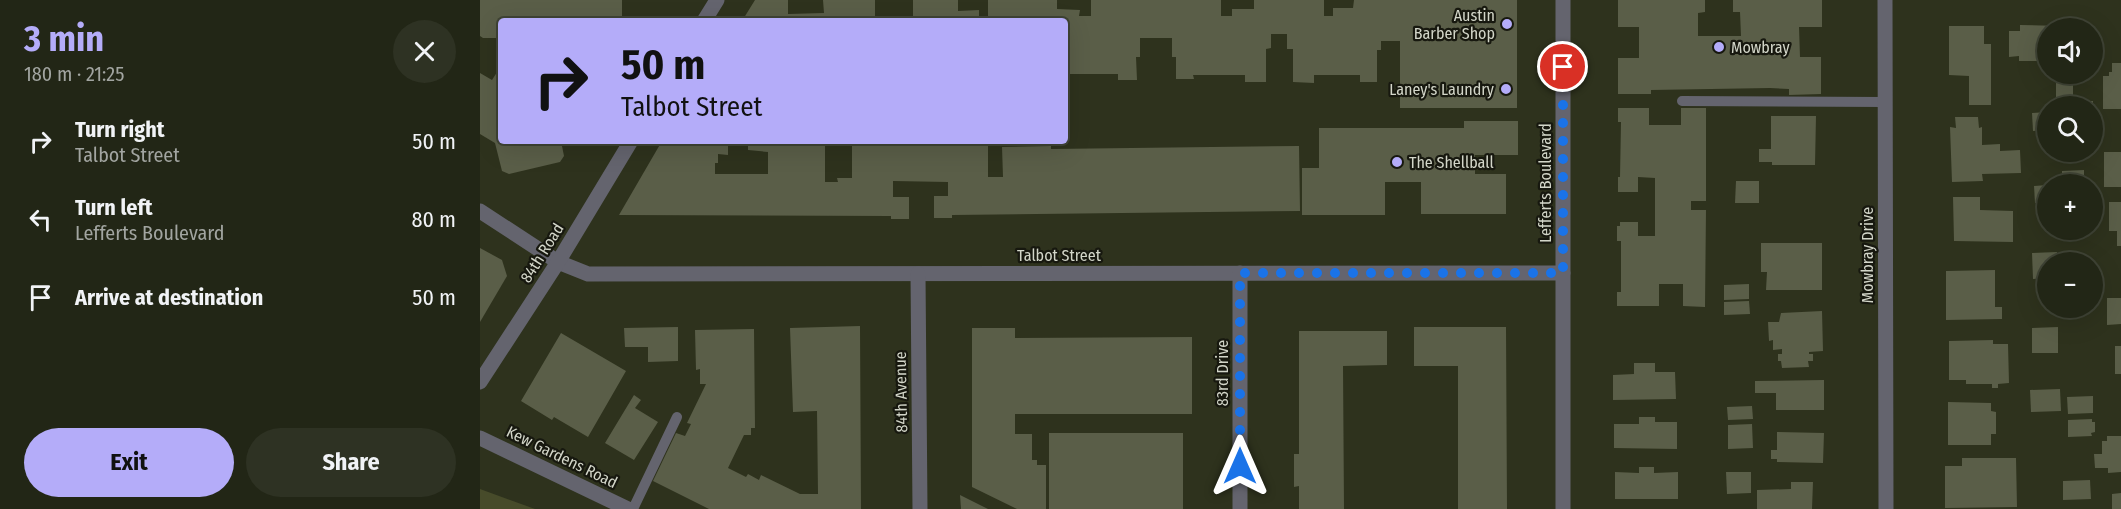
<!DOCTYPE html>
<meta charset="utf-8">
<style>
:root{--surface:#222616;--page:#2e3223;--text:#f1f3f6;--muted:#a2a5a1;--line:#3f4335;--accent:#b4acf9}
body{margin:0;font-family:"Fira Sans Condensed",sans-serif;background:var(--page);color:var(--text);height:100vh;display:flex;flex-direction:column;font-size:22px;white-space:nowrap}
*{box-sizing:border-box;margin:0}
p{font-size:20px;color:var(--muted)}
.icon{flex:none;width:33px;height:33px;fill:none;stroke:currentColor;stroke-width:2;stroke-linecap:round;stroke-linejoin:round}
.map{position:relative;flex:1;overflow:hidden}
.sheet{display:flex;flex-direction:column;background:var(--surface);width:480px}
.sheet>*{flex:none}
.guide{position:absolute;left:18px;top:18px;width:570px;height:126px;border-radius:6px;box-shadow:0 6px 24px #0002,0 0 0 2px var(--line);background:#b4acf9;color:#111;overflow:hidden}
.controls{position:absolute;left:1557px;top:18px;display:grid;gap:12px}
.controls a{display:grid;place-items:center;width:66px;height:66px;border-radius:50%;background:var(--surface);box-shadow:0 6px 24px #0002,0 0 0 2px var(--line);font-size:30px}
.pin{position:absolute;display:grid;place-items:center;width:51px;height:51px;color:#fff;margin:-26px;border:3px solid #fff;border-radius:50%;box-shadow:0 2px 6px #0007}
.me{position:absolute;width:66px;margin:-33px;rotate:0deg;stroke-linejoin:round;filter:drop-shadow(0 0 4px #0008)}
.turn{display:flex;align-items:center;gap:21px;height:126px;padding:0 24px;font-size:27px}
.turn .icon{width:78px;height:78px;stroke-width:2.5}
.turn b{display:block;font-size:42px;line-height:51px}
.round{display:grid;place-items:center;flex:none;width:63px;height:63px;border-radius:32px;background:var(--page)}
.headline{display:flex;align-items:center;justify-content:space-between;height:102px;padding:0 24px}
h1{font-size:36px;font-weight:700;line-height:45px;color:var(--accent)}
.button{display:flex;gap:12px;margin-top:auto;padding:12px 24px}
.button a{flex:1;height:69px;border-radius:36px;background:var(--accent);color:#111;font-size:24px;font-weight:700;line-height:69px;text-align:center}
.button a+a{background:var(--page);color:var(--text)}
ul{padding:0;list-style:none}
li{display:flex;align-items:center;gap:18px;height:78px;padding:0 24px}
li div{flex:1}
li b{display:block;font-size:22px}
li em{font-style:normal}
main{display:flex;flex:1;min-height:0}
.map>svg:first-child{display:block}
.green{fill:#474b2a}
.building{fill:#5a5e48}
.lines{fill:none;stroke-linecap:round;stroke-linejoin:round}
.service{stroke:#64646e;stroke-width:10}
.minor{stroke:#64646e;stroke-width:15}
.tertiary{stroke:#64646e;stroke-width:15}
.route{stroke:#1a73e8;stroke-width:10;stroke-dasharray:0 18}
.poi-dot{fill:#b4acf9;stroke:#17180f;stroke-width:2}
.labels{text-anchor:middle;dominant-baseline:central;stroke-width:4.5;stroke-linejoin:round;paint-order:stroke}
.poi-label{font-size:16px;fill:#d3d6c9;stroke:#17180f;text-anchor:end}
.street-label{font-size:16px;fill:#d3d6c9;stroke:#17180f}
</style>
<main>
<section class="sheet">
<div class="headline"><div><h1>3 min</h1><p>180 m · 21:25</p></div><a class="round"><svg class="icon" aria-label="close" viewBox="0 0 24 24"><path d="M6 6l12 12M18 6L6 18"/></svg></a></div>
<ul>
<li><svg class="icon" aria-label="right" viewBox="0 0 24 24"><path d="M7 20v-9h11M14 6l5 5-5 5"/></svg><div><b>Turn right</b><p>Talbot Street</p></div><em>50 m</em></li>
<li><svg class="icon" aria-label="left" viewBox="0 0 24 24"><path d="M17 20v-9H6M10 6l-5 5 5 5"/></svg><div><b>Turn left</b><p>Lefferts Boulevard</p></div><em>80 m</em></li>
<li><svg class="icon" aria-label="arrive" viewBox="0 0 24 24"><path d="M6 21V4h12l-3 4 3 4H6"/></svg><div><b>Arrive at destination</b></div><em>50 m</em></li>
</ul>
<div class="button"><a>Exit</a><a>Share</a></div>
</section>
<div class="map">
<svg width="1641" height="509" viewBox="0 0 1641 509">
<rect width="100%" height="100%" fill="#2e321d"/>
<polygon class="green" points="0,489 55,509 0,509"/>
<g class="building">
<polygon points="0,0 142,0 142,21 21,21 21,38 3,38 0,36"/>
<polygon points="275,0 308,0 308,14 344,13 343,0 395,0 395,16 392,21 262,21"/>
<polygon points="433,0 478,0 478,11 499,10 499,18 508,17 508,0 577,0 577,9 600,10 599,16 611,16 611,0 741,0 741,16 752,16 752,9 774,9 774,0 844,0 844,16 853,16 853,8 873,8 874,0 1037,0 1037,108 920,108 920,41 901,41 901,50 897,50 897,82 880,82 880,75 834,75 834,83 813,82 813,49 807,49 807,34 791,34 791,48 786,49 786,82 765,82 765,75 713,75 714,79 696,79 696,57 692,57 692,38 660,38 660,57 656,57 657,80 638,80 638,74 587,74 587,84 585,83 585,21 433,21"/>
<polygon points="1138,0 1225,0 1225,12 1218,13 1218,36 1261,36 1260,12 1253,12 1253,0 1342,0 1342,27 1319,27 1320,57 1341,57 1341,94 1309,95 1309,89 1290,88 1171,90 1171,94 1138,94 1138,58 1159,58 1159,27 1138,27"/>
<polygon points="1540,25 1582,26 1582,28 1568,28 1568,61 1539,61 1539,56 1529,57 1529,31 1540,31"/>
<polygon points="1469,26 1504,26 1504,44 1511,44 1511,105 1489,105 1489,76 1469,75"/>
<polygon points="1632,63 1641,63 1641,109 1623,109 1623,76 1629,76 1629,72 1632,72"/>
<polygon points="21,66 21,141 81,141 84,156 80,162 29,174 22,171 15,143 0,134 0,73 12,80"/>
<polygon points="1576,80 1593,80 1593,102 1613,101 1613,106 1576,106"/>
<polygon points="1138,108 1169,108 1169,125 1201,125 1201,108 1226,108 1226,201 1211,201 1211,210 1226,210 1225,307 1203,306 1203,284 1179,284 1179,306 1137,306 1137,292 1141,292 1141,241 1137,241 1137,226 1140,226 1140,222 1158,222 1158,236 1175,236 1175,178 1158,177 1158,192 1138,192 1138,177 1140,177 1141,122 1138,122"/>
<polygon points="1568,112 1568,130 1553,131 1552,113"/>
<polygon points="1291,116 1336,116 1335,165 1292,165 1292,162 1279,162 1279,149 1291,149"/>
<polygon points="1475,117 1498,117 1499,128 1502,127 1502,145 1520,144 1520,151 1540,150 1541,173 1502,174 1503,181 1472,182 1470,127 1476,128"/>
<polygon points="984,121 1038,121 1038,155 995,155 995,174 1026,174 1026,214 941,214 941,182 905,182 905,215 822,215 822,168 839,168 839,128 984,128"/>
<polygon points="182,141 248,141 248,155 238,154 238,163 235,163 235,174 288,174 288,152 268,150 268,141 345,141 345,182 358,182 357,178 372,178 372,141 508,141 508,177 523,177 522,147 571,146 571,149 819,146 820,211 472,215 472,218 454,218 454,196 468,196 468,182 413,181 413,197 429,197 429,219 411,219 411,216 139,215"/>
<rect x="1624" y="152" width="17" height="35"/>
<polygon points="1604,170 1604,184 1582,184 1582,171"/>
<polygon points="1256,181 1279,181 1279,203 1255,203"/>
<polygon points="1568,185 1568,203 1555,203 1554,186"/>
<polygon points="1473,197 1500,197 1500,210 1533,211 1533,242 1474,241"/>
<polygon points="1629,202 1641,202 1641,246 1637,246 1637,231 1629,231"/>
<polygon points="1281,243 1342,243 1342,290 1286,290 1287,272 1281,272"/>
<polygon points="0,248 22,260 27,276 0,322"/>
<polygon points="1577,252 1577,262 1568,262 1568,278 1553,279 1552,253"/>
<polygon points="1515,270 1515,307 1522,307 1522,319 1466,320 1466,271"/>
<polygon points="1269,284 1269,299 1244,300 1244,285"/>
<polygon points="1627,298 1641,298 1641,324 1627,325"/>
<polygon points="1269,301 1270,314 1244,315 1244,302"/>
<polygon points="1342,311 1343,351 1329,352 1329,354 1333,354 1333,361 1328,361 1329,367 1302,368 1301,361 1298,361 1298,354 1302,354 1302,349 1293,350 1293,340 1289,341 1288,322 1299,322 1301,313"/>
<polygon points="380,326 381,509 229,509 173,481 196,433 205,436 211,424 207,423 226,384 220,384 220,369 216,370 215,330 274,329 275,428 271,428 271,435 264,435 248,468 266,477 268,474 279,480 281,475 320,494 338,494 337,411 313,412 310,328"/>
<polygon points="198,327 198,361 168,362 168,347 145,347 144,328"/>
<polygon points="934,327 1026,327 1027,509 978,509 978,366 934,366"/>
<polygon points="1578,327 1578,353 1552,353 1552,328"/>
<polygon points="492,328 535,328 535,338 712,337 712,414 535,414 535,434 552,434 552,460 557,460 557,465 566,465 566,509 537,509 492,487"/>
<polygon points="819,331 907,331 907,365 863,366 864,509 819,509 819,486 814,487 814,454 819,454"/>
<polygon points="81,333 146,371 108,437 74,417 72,420 41,401"/>
<polygon points="1513,340 1513,344 1528,344 1529,383 1518,384 1518,388 1512,388 1512,384 1486,384 1486,380 1469,380 1469,341"/>
<rect x="1635" y="346" width="6" height="28"/>
<polygon points="1154,363 1175,363 1175,372 1195,372 1196,399 1133,400 1133,375 1154,374"/>
<polygon points="1344,380 1344,410 1296,410 1296,393 1275,393 1275,381"/>
<polygon points="1580,389 1581,411 1551,412 1550,390"/>
<polygon points="154,395 161,400 155,408 178,422 154,460 125,443"/>
<polygon points="1613,396 1613,413 1588,414 1587,397"/>
<polygon points="1468,402 1511,403 1511,411 1516,412 1516,434 1511,434 1511,445 1468,445"/>
<polygon points="1272,406 1273,419 1248,420 1247,407"/>
<polygon points="1159,417 1175,417 1175,422 1197,422 1197,449 1134,448 1134,424 1159,424"/>
<polygon points="1612,419 1612,422 1615,422 1615,432 1611,433 1612,436 1588,437 1588,420"/>
<polygon points="1272,424 1273,448 1248,449 1248,425"/>
<polygon points="1297,432 1344,433 1343,463 1297,462 1297,459 1291,459 1291,450 1297,450"/>
<rect x="569" y="433" width="134" height="76"/>
<polygon points="1627,436 1641,436 1641,472 1628,473 1628,468 1615,468 1614,454 1622,454 1622,441 1627,441"/>
<polygon points="1482,458 1536,458 1537,507 1465,508 1465,466 1482,466"/>
<polygon points="1159,467 1174,467 1174,473 1198,472 1198,499 1135,499 1135,472 1159,473"/>
<polygon points="1246,472 1271,472 1271,493 1247,494"/>
<polygon points="1610,480 1611,499 1583,500 1583,481"/>
<polygon points="1311,482 1333,482 1332,509 1277,509 1277,490 1311,489"/>
<polygon points="1641,493 1641,509 1632,509 1632,494"/>
<polygon points="480,495 508,509 481,509"/>
</g>
<g class="lines">
<g class="service">
<polyline points="1202,101 1405,102"/>
<polyline points="153,509 197,417"/>
</g>
<g class="minor">
<polyline points="1405,0 1406,509"/>
<polyline points="224,21 237,0"/>
<polyline points="0,211 78,262 108,274 1083,273"/>
<polyline points="438,274 440,509"/>
<polyline points="0,382 78,262 151,141"/>
<polyline points="0,438 148,509"/>
<polyline points="760,509 760,273"/>
</g>
<polyline class="tertiary" points="1083,0 1083,509"/>
</g>
<g class="lines">
<polyline class="route" points="760,466 760,273 1083,273 1083,67"/>
</g>
<g class="poi-dot">
<circle cx="1027" cy="24" r="6"/>
<circle cx="1239" cy="47" r="6"/>
<circle cx="1026" cy="89" r="6"/>
<circle cx="917" cy="162" r="6"/>
</g>
<g class="labels">
<g class="poi-label">
<text x="1015" y="15">Austin<tspan x="1015" dy="18">Barber Shop</tspan></text>
<text x="1251" y="47" text-anchor="start">Mowbray</text>
<text x="1014" y="89">Laney's Laundry</text>
<text x="929" y="162" text-anchor="start">The Shellball</text>
</g>
<g class="street-label">
<text transform="translate(1065 183) rotate(-90)">Lefferts Boulevard</text>
<text transform="translate(62 253) rotate(-58)">84th Road</text>
<text x="579" y="255">Talbot Street</text>
<text transform="translate(1387 255) rotate(-90)">Mowbray Drive</text>
<text transform="translate(742 373) rotate(-90)">83rd Drive</text>
<text transform="translate(421 392) rotate(-91)">84th Avenue</text>
<text transform="translate(82 457) rotate(26)">Kew Gardens Road</text>
</g>
</g>
</svg>
<div class="controls">
<a><svg class="icon" aria-label="sound" viewBox="0 0 24 24"><path d="M4 9h4l5-4v14l-5-4H4zM17 9q2 3 0 6"/></svg></a>
<a><svg class="icon" aria-label="search" viewBox="0 0 24 24"><circle cx="10" cy="10" r="6"/><path d="M15 15l6 6"/></svg></a>
<a>+</a>
<a>−</a>
</div>
<div class="pin" style="left:1083px;top:67px;background:#d93025"><svg class="icon" aria-label="arrive" viewBox="0 0 24 24"><path d="M6 21V4h12l-3 4 3 4H6"/></svg></div>
<svg class="me" style="left:760px;top:466px" viewBox="-20 -20 40 40"><path d="M0-17L14 15 0 8-14 15z" fill="#1a73e8" stroke="#fff" stroke-width="4"/></svg>
<div class="guide">
<div class="turn"><svg class="icon" aria-label="right" viewBox="0 0 24 24"><path d="M7 20v-9h11M14 6l5 5-5 5"/></svg><div><b>50 m</b>Talbot Street</div></div>
</div>
</div>
</main>
